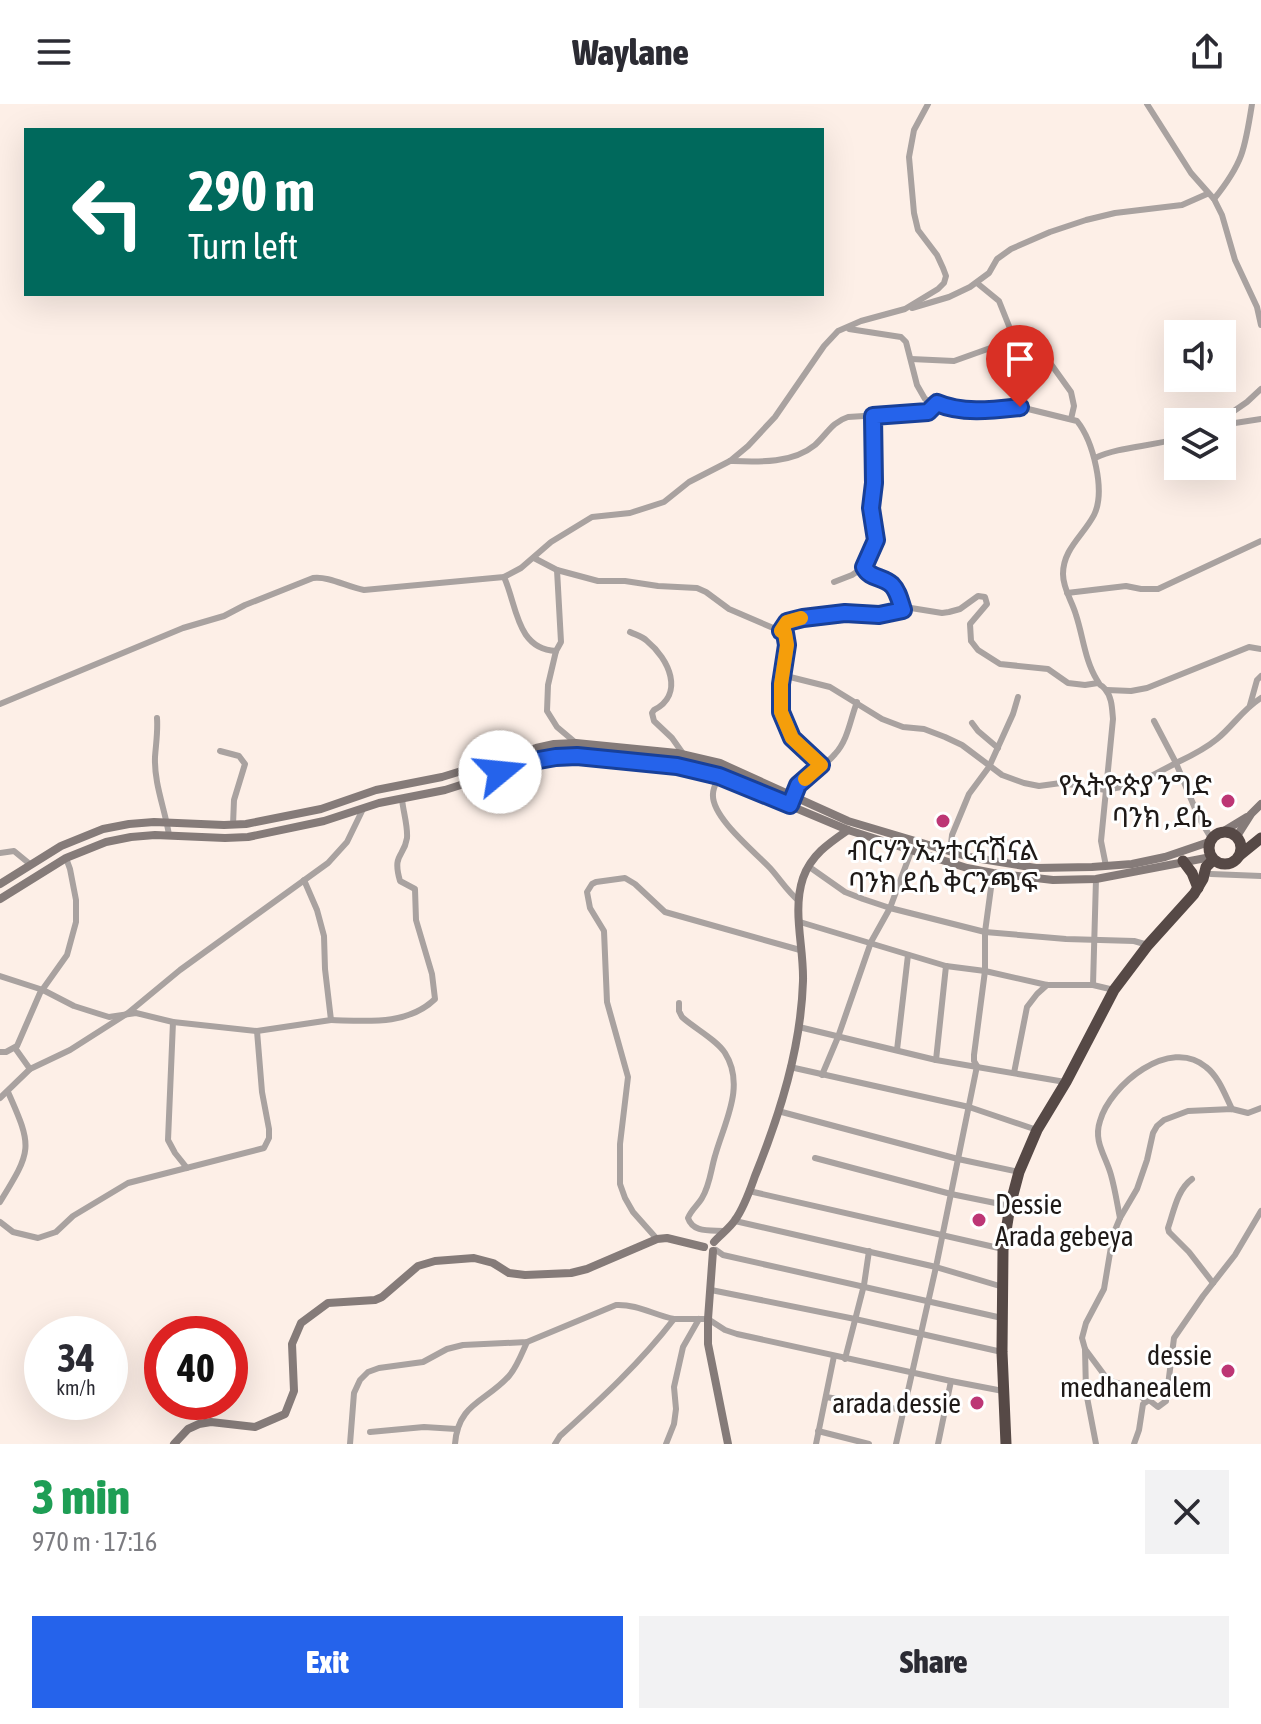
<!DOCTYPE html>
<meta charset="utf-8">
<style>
:root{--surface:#fff;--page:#f2f2f3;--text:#2b2b33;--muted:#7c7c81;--accent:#2563eb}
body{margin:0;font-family:"Asap Condensed","Noto Sans Ethiopic",sans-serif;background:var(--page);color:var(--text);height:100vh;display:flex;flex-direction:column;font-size:30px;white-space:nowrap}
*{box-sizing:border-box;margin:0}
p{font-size:26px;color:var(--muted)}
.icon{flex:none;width:44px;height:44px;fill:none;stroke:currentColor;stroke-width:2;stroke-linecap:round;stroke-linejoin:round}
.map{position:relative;height:1340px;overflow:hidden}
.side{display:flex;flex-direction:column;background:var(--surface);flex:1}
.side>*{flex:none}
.guide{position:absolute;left:24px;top:24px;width:800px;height:168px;border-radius:0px;box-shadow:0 8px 32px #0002;background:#00695c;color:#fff;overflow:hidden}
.controls{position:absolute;left:1164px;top:216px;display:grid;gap:16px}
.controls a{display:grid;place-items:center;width:72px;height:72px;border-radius:0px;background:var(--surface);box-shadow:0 8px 32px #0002;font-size:40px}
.speed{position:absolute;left:24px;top:1212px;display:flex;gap:16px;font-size:40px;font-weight:700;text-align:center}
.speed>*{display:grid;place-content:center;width:104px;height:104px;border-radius:50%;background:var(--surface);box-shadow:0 8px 32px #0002;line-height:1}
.speed small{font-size:20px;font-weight:400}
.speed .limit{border:12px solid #d22;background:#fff;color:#111}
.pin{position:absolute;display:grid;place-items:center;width:68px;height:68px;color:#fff;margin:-82px -34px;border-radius:50% 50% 50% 0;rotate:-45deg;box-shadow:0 0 8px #0007}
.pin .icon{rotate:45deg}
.me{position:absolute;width:88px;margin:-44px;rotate:73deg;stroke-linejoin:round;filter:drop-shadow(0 0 6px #0008)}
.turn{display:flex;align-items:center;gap:28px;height:168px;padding:0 32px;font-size:36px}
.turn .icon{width:104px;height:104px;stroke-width:2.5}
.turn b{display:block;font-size:56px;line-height:68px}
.round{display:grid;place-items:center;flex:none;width:84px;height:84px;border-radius:0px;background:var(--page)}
.summary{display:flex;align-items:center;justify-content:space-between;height:136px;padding:0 32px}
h1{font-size:48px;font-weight:800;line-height:60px;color:#1e9e55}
.primary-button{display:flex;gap:16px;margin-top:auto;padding:16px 32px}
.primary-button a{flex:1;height:92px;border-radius:0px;background:var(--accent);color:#fff;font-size:32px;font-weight:800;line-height:92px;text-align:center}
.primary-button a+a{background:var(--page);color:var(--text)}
header{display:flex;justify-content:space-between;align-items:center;height:104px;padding:0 32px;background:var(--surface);font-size:36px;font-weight:800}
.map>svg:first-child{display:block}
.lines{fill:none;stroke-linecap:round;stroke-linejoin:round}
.street{stroke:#a9a2a0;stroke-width:6}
.secondary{stroke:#857b79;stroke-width:8}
.highway{stroke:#564946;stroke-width:11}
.route-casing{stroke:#184099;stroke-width:20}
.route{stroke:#2563eb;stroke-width:14}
.slow{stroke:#f59e0b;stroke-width:14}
.poi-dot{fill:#bd3675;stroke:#fff;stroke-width:3}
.labels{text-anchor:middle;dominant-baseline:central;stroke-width:6;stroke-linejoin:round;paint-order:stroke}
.poi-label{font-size:28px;fill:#1f1a18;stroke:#fff;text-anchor:end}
</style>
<header><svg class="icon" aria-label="menu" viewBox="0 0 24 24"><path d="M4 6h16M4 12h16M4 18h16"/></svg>Waylane<svg class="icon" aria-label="share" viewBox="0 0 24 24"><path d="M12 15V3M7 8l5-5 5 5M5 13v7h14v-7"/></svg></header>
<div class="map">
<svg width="1261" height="1340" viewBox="0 0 1261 1340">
<rect width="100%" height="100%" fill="#fdefe7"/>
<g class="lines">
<g class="street">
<polyline points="1147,0 1191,69 1214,95 1222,111 1235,156 1257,203 1261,221"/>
<path d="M1214,95C1243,59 1245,45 1252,0"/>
<polyline points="977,179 999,197 1013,232 1029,248 1037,246 1043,249 1071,288 1074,302 1071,315"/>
<polyline points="912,204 949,193 970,183 989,169 997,155 1011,145 1050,128 1086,116 1115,109 1182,101 1207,90"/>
<path d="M849,225L901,233L906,238L917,281L925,295L948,304L989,306L1020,303L1077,317C1093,337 1106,387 1094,411C1083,432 1063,445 1063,470C1063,485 1072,497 1076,511C1083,532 1085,557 1097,576C1102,585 1099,578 1105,585C1112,593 1112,604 1113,615L1101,737L1106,762"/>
<polyline points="911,255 954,257 996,242 1013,232"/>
<path d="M873,312L874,379L871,404L876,436L864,463C870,475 882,472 892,481C898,487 900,497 903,506"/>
<polyline points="1218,318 1247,298 1261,285"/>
<polyline points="1222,321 1261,315"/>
<path d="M1095,354C1121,342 1151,343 1178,334"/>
<path d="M730,357C758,358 792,360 815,341C827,330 832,318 848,313L928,308L937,299"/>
<polyline points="534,454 557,466 598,477 625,477 658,482 697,484 706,488 729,505 785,529 787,541 781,580 781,608 792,634 821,661"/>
<polyline points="557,466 561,538 556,547 548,581 547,607 557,623 576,639"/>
<path d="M504,473C517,501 516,545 556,547"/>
<polyline points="834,478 852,471 864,463"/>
<polyline points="1067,489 1126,482 1141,485 1158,485 1261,437"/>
<polyline points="781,527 787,518 793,516 845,509 872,509 879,511 911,504 942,509 949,508 960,505 978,492 985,493 987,500 970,520 971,537 978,546 1000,560 1048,565 1068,579 1085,581 1098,579"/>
<path d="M630,528C636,531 642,532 647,537C669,555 685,590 654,606L652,609L654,617L672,634L684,651"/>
<polyline points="782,571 830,583 882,615 903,623 924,625 945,633 962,641 1002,671 1024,679 1039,682 1061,679 1106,686 1136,680 1176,659 1199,714 1211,734"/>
<polyline points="1107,586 1131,587 1147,584 1249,543 1261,545"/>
<path d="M0,600L183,524L224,512L245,501L313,474C329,472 347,483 364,486L504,473L521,464L551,438L592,413L630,409L664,398L689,378L730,357L748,342L775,313L824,242L838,227L861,217L905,205L938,185L944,179L946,172L943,164L937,151L918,126L914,109L909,53L914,26L928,0"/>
<polyline points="1250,601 1257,576 1261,572"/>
<path d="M157,614C158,628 156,639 155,653C154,680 165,705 169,731"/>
<path d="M1154,617L1176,659C1191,652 1205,645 1217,635C1233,622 1243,605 1261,594"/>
<polyline points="972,619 978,627 998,644"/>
<polyline points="220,647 239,652 245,660 234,696 233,721"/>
<path d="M719,672C717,677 713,684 713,690C711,713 755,748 770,764C780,775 787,787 799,797"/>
<path d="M792,695C800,673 821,667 835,650C848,636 850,616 857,598"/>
<polyline points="950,748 952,731 969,690 989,663 1013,610 1018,593"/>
<polyline points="0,749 14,747 31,761"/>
<polyline points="808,762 845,788 863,795 890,804 985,828 1066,835 1134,837 1148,841"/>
<polyline points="1211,770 1261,772"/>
<polyline points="800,818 946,862 985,867 1047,881 1093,881 1114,886"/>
<polyline points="0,872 43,886 74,902 109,913 136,909 173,918 257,927 331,916 325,865 324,832 317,806 304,776"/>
<polyline points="1093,881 1096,775"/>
<path d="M679,899V907L682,913C694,924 717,936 725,949C746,982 724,1019 715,1052C711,1065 710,1081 702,1094C698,1101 691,1106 688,1114C693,1129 710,1126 724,1127"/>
<path d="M331,916C366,917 407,922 435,895L432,870L416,816L415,785L400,777C392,749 404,754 407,734C408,722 403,707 402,695"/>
<polyline points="173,918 168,1036 175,1049 187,1064"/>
<polyline points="799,923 936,956 1065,978"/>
<polyline points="15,944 30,965"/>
<polyline points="897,946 908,851"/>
<polyline points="0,948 6,948 17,942 40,889 67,851 76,818 76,796 70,765 66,754"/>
<polyline points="936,956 946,862"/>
<polyline points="790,963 969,1003 1037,1026"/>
<polyline points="1014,969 1027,903 1037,890 1047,881"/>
<polyline points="822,971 838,933 871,838 890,804 912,745"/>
<polyline points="0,994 30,965 70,946 128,909 180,866 328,759 347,738 363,705"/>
<polyline points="778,1007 958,1055 1019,1068"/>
<polyline points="815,1054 951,1090 1010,1102"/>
<path d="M1192,1075C1177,1086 1174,1107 1168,1124L1169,1128L1189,1148L1213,1179"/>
<polyline points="749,1087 1003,1145"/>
<path d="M0,1098C32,1046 33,1044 8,988"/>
<path d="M1120,1114C1117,1099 1115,1085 1111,1071C1106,1052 1093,1038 1100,1017C1110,981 1170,932 1206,963C1219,973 1225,991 1232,1005"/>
<polyline points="735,1117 936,1163 1003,1183"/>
<polyline points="0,1118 13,1128 38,1134 56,1128 73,1112 128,1079 264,1044 269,1034 269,1025 262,988 257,927"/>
<polyline points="657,1135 633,1108 625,1094 620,1080 620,1040 628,973 607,898 604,827 590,804 587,788 592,780 596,778 625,774 635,780 665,808 800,846"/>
<polyline points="716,1146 723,1151 1002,1214"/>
<polyline points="711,1186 855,1215 1002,1248"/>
<polyline points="1085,1245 1086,1288 1096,1340"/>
<polyline points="845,1255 864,1181 869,1147"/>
<polyline points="826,1293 903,1306"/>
<polyline points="1146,1297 1131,1283 1108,1276 1085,1245 1082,1234 1086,1219 1104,1185 1113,1131 1120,1114 1137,1085 1147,1056 1153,1029 1157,1022 1164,1016 1188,1007 1232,1005 1248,1009 1261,1004"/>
<polyline points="818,1327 869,1340"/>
<polyline points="370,1328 424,1323 456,1325"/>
<path d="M350,1340L354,1289L360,1276L368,1268L379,1264L423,1258L447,1245L463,1241L527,1238L616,1201C637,1200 654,1211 674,1215"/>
<path d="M455,1340C458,1299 486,1298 509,1272C517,1263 522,1249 527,1238"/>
<path d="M555,1340L560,1332C601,1295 641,1258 674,1215H708L725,1226L737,1230L951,1277L1003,1287"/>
<polyline points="666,1340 674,1320 676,1305 674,1283 683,1243 699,1215"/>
<polyline points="816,1340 834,1252"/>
<polyline points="896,1340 936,1163 977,962 974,957 974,951 985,867 985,828 993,769"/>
<polyline points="938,1340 951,1277"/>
<polyline points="1134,1340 1139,1326 1143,1300 1149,1296 1158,1303 1166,1297 1174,1234 1203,1192 1235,1151 1261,1107"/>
</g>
<g class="secondary">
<polyline points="1224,727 1247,713"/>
<polyline points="1237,732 1251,710 1261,700"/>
<polyline points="0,780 61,742 103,725 129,720 154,718 224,721 246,720 321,705 376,686 442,673 536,644 554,640 576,639 677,649 720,659 848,717 969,753 1036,764 1092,763 1132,760 1165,753 1209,738"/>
<polyline points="0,795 66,754 106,738 131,733 155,731 225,734 248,733 324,717 379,699 445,686 539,656 556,653 577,652 677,662 719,672 848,726 967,764 993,769 1053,776 1096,775 1211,753"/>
<path d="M714,1138C720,1131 730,1124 735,1116C744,1104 750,1086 755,1072C780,1010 801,944 803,877C804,843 792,807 803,774C811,751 829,739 848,726"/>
<polyline points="713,1147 708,1215 708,1240 728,1340"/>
<polyline points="174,1340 188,1325 199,1320 211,1318 255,1323 285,1310 294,1287 292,1240 301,1219 328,1199 375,1196 382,1193 418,1162 435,1157 474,1154 493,1159 509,1169 525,1171 571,1169 587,1165 657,1135 667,1134 704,1143"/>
</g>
<g class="highway">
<circle cx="1225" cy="744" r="16"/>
<polyline points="1240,751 1261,734"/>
<polyline points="1183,757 1192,769 1198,784"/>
<polyline points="1006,1340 1002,1248 1003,1146 1010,1102 1019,1068 1037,1026 1066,978 1114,886 1148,841 1194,790 1203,775 1206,763 1213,756"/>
</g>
</g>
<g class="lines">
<g class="route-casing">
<path id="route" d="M500,668L539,656L556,653L577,652L677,662L719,672L790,701L798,681L821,661L792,634L781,608V580L787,541L785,529L781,527L787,518L803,514L845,509L879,511L903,506C900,497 898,487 892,481C882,472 870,475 864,463L876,436L871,404L874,379L873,312L928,308L937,299C962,310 993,306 1020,303"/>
</g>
<use href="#route" class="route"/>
<polyline class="slow" points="801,514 787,518 781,527 785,529 787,541 781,580 781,608 792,634 821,661 805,675"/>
</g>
<g class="poi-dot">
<circle cx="1228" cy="697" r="8"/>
<circle cx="943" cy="717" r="8"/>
<circle cx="979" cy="1116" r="8"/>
<circle cx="1228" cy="1267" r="8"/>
<circle cx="977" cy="1299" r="8"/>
</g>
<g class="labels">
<g class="poi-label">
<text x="1212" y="681">የኢትዮጵያ ንግድ<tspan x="1212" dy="32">ባንክ , ደሴ</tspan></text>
<text x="943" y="746" text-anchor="middle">ብርሃን ኢንተርናሽናል<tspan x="943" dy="32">ባንክ ደሴ ቅርንጫፍ</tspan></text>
<text x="995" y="1100" text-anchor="start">Dessie<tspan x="995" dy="32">Arada gebeya</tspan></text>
<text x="1212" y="1251">dessie<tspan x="1212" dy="32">medhanealem</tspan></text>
<text x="961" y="1299">arada dessie</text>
</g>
</g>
</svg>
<div class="controls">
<a><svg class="icon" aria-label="sound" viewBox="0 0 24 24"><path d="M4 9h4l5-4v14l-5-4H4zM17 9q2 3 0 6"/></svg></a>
<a><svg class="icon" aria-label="layers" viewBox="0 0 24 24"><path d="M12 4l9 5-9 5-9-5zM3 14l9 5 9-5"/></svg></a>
</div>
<div class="speed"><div>34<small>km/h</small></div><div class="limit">40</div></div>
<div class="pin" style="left:1020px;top:303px;background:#d93025"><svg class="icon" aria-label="arrive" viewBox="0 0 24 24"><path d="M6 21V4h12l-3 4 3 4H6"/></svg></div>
<svg class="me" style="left:500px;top:668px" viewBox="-20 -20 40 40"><circle r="19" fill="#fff"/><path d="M0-13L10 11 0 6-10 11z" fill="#2563eb"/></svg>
<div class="guide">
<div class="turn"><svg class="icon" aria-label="left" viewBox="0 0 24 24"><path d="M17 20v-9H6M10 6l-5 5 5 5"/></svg><div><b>290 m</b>Turn left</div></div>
</div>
</div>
<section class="side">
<div class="summary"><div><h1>3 min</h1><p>970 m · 17:16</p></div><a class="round"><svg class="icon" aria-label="close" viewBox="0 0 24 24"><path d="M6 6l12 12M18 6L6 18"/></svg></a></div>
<div class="primary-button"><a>Exit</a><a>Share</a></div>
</section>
